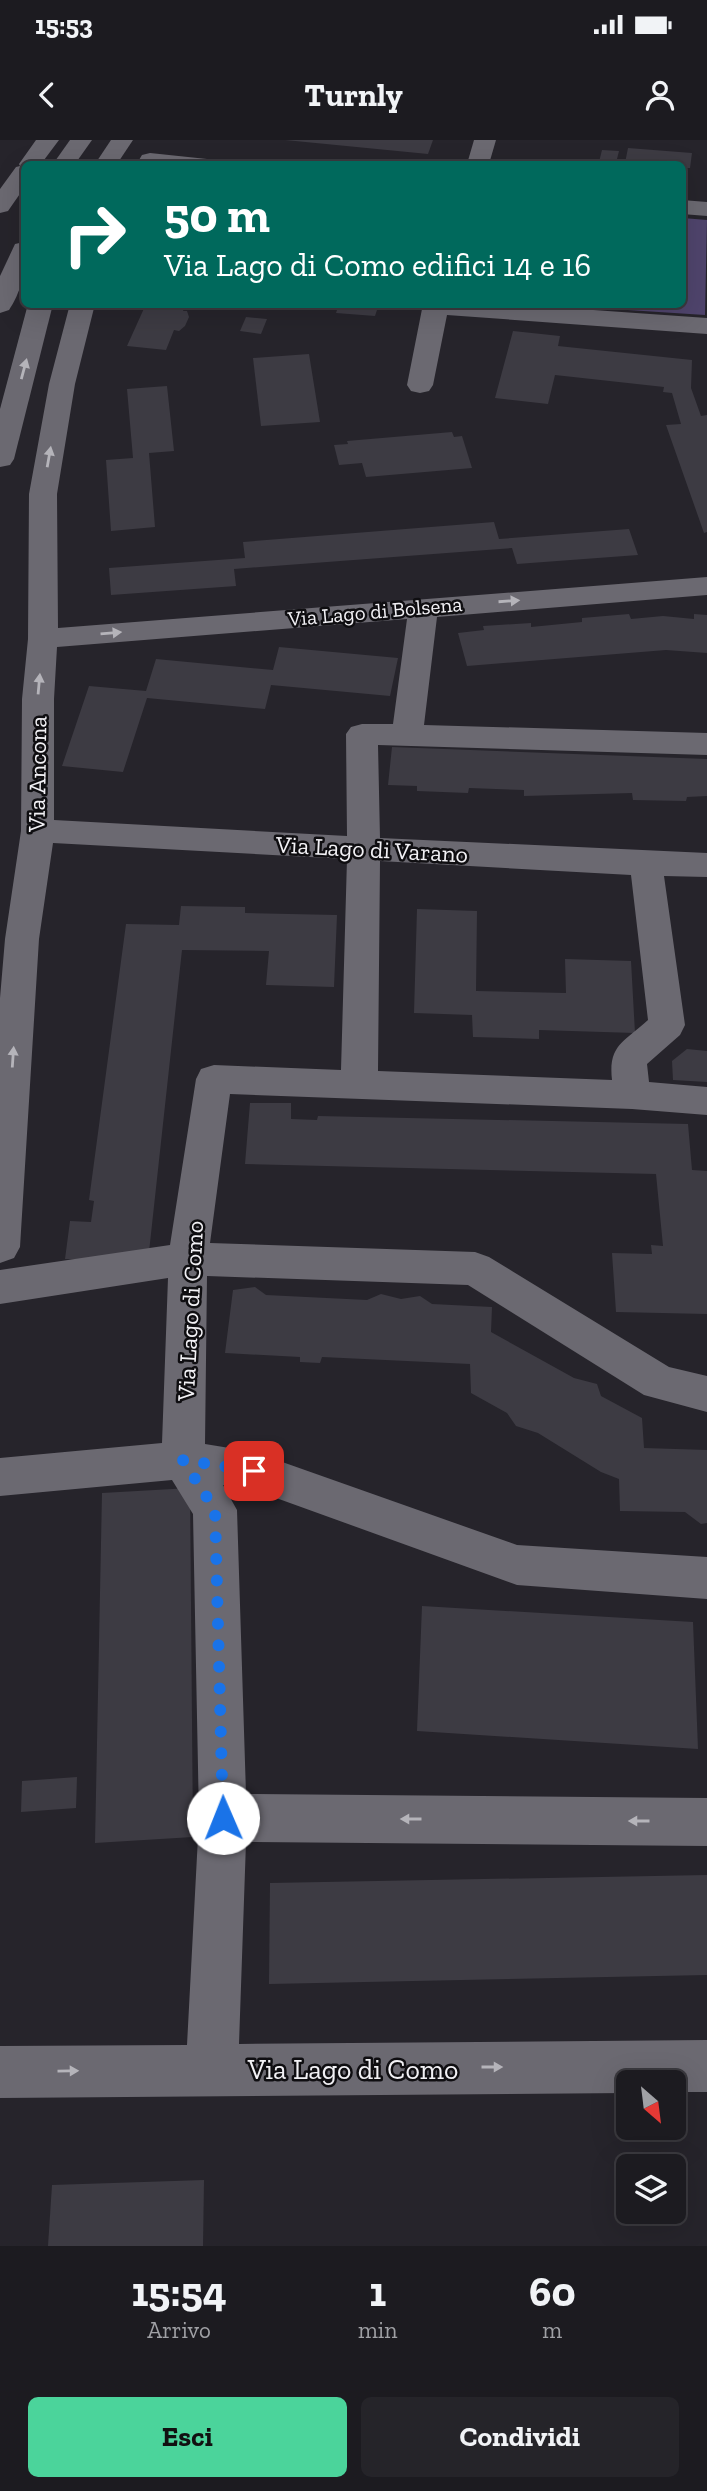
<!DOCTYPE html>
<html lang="it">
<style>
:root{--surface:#1c1b20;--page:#252429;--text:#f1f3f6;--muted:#a0a1a5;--line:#3a393e;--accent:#4bd49b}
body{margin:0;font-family:"Zilla Slab",serif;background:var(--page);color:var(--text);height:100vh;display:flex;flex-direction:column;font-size:26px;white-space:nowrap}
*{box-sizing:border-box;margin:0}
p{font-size:23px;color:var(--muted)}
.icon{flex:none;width:38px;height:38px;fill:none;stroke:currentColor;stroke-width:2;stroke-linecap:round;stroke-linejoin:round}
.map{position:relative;height:2106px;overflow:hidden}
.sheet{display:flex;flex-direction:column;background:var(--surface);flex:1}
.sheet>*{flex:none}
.top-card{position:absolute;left:21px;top:21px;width:665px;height:147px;border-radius:10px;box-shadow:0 7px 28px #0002,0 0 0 2px var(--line);background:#00695c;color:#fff;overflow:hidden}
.needle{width:46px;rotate:152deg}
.controls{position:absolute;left:616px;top:1930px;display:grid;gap:14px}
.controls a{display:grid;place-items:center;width:70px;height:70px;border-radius:10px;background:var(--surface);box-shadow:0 7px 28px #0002,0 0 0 2px var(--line);font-size:35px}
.pin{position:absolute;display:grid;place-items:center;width:60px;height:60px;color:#fff;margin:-30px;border-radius:14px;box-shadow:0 4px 10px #0006}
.me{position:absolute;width:77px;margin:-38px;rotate:359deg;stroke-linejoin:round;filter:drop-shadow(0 0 5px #0008)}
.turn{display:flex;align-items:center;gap:24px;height:147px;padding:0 28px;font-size:32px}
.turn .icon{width:91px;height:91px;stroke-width:2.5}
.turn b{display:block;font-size:49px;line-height:60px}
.eta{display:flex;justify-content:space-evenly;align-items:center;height:119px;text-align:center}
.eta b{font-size:42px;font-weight:800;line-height:49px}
.button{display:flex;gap:14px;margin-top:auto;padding:14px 28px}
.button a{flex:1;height:80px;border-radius:10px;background:var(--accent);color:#111;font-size:28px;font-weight:800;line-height:80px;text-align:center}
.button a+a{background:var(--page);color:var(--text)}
.status{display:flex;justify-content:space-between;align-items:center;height:49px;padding:0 35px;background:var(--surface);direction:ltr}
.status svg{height:19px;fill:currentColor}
header{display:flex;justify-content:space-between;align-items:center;height:91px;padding:0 28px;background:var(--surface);font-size:32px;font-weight:800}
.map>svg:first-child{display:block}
.green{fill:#4f446c}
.building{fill:#3d3b43}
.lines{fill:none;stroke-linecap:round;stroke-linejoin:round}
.street{fill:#6b6971;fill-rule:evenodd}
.secondary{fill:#6b6971;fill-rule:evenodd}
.oneway{fill:#b5b4ba}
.route{stroke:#1a73e8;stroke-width:12;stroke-dasharray:0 21.6}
.labels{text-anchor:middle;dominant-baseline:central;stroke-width:5;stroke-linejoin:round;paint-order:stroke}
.far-street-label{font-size:21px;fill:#f2f1f5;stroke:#0f0e11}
.street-label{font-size:24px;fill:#f2f1f5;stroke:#0f0e11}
.near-street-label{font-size:28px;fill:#f2f1f5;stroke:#0f0e11}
</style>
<div class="status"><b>15:53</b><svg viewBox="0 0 49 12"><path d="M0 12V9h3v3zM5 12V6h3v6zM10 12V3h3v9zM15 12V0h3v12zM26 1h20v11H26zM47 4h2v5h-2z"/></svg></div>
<header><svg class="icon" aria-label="back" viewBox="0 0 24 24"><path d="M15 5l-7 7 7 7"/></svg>Turnly<svg class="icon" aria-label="person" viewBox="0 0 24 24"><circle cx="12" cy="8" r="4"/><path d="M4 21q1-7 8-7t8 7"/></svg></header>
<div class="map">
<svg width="707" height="2106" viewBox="0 0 707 2106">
<rect width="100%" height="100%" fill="#26242b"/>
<polygon class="green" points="683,78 707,80 705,175 550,165 682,164"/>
<g class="building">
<polygon points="285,0 433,0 428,14"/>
<polygon points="628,8 692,13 690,28 682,28 682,24 625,23"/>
<polygon points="602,10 619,11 616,23 599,22"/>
<polygon points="146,164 186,164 183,171 187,171 189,177 185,186 179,191 174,190 166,210 127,206"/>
<polygon points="339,164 379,164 375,176 336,173"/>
<polygon points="246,177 267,179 261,194 240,191"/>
<polygon points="513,191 560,196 558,206 692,220 691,248 701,276 707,275 707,392 704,393 666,285 681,284 672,253 663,252 664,247 555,235 548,264 495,258"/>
<polygon points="309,214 320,282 261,286 253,218"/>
<polygon points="167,246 174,311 149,313 155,387 111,391 106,320 133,318 127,249"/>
<polygon points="452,292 454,297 462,296 472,328 366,337 362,323 339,325 334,305 348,304 347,301"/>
<polygon points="494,382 499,399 629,389 638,415 517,424 512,408 234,429 236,446 111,455 109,428 245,418 243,402"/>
<polygon points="629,474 631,479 663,476 694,479 694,474 707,475 707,513 666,510 467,526 458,493 484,490 483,486 531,483 531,487 582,482 582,478"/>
<polygon points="279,507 398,518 390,556 271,545 265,569 147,558 123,632 62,626 89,546 146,551 156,519 273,530"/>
<polygon points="392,607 707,619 707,656 687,657 686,661 633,660 632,653 524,656 524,650 469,648 468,653 417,651 417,646 388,645"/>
<polygon points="181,766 245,767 245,773 337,775 334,847 266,845 269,811 182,810 148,1121 65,1119 70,1081 91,1082 94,1061 89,1060 126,784 179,785"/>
<polygon points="417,769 477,771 476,851 566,853 565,819 631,821 635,893 539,890 539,899 473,897 472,875 414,873"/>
<polygon points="687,909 707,911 707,942 673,940 672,921"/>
<polygon points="250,963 291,963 291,979 317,980 318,976 688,984 692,1030 707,1031 707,1174 616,1172 612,1113 652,1114 651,1105 663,1106 656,1034 245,1024"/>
<polygon points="255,1147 266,1155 367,1160 381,1154 401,1159 420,1156 432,1164 492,1167 491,1192 574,1238 597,1244 601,1256 642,1278 644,1308 707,1310 707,1383 701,1384 685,1372 620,1371 619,1339 601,1332 538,1293 516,1286 507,1273 471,1253 470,1224 322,1217 320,1223 300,1222 300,1217 225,1213 233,1150"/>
<polygon points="190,1348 193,1697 95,1703 102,1353"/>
<polygon points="422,1466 693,1482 698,1609 417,1591"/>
<polygon points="77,1637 76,1668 21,1672 22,1641"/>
<polygon points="707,1735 707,1835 269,1844 270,1743"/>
<polygon points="204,2040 203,2106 48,2106 52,2045"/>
</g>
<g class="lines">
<g class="street">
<polygon points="36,0 59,0 41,24 24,24 24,48 8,71 0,73 0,49 16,27 20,26 19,24"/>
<polygon points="474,0 496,0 489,24 467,24"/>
<polygon points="150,13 207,19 210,24 142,24 139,20 142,15"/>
<polygon points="682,60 707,62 707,76 682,74"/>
<path d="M70,164H95L75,244L57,354L58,488L707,437V455L437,477L424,585L707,593V615L378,605L380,698L707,713V737L664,736L685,885L680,895L647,924L649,942L707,947V975L632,969L230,954L210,1103L475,1112L489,1117L669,1227L707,1236V1272L644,1255L468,1145L207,1136L205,1304L254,1312L517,1405L707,1417V1459L517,1445L254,1350L223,1345L237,1370L246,1654L707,1658V1706L246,1702L239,1904L707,1900V1952H674V1942H628V1953L0,1958V1906L187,1905L199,1678L193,1374L172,1340L0,1356V1318L162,1303L168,1138L0,1164V1130L170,1105L196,939L201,929L214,925L341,930L347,719L53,703L39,799L20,1107L14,1118L0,1123V858L5,799L21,691L22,559L28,499L29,354L49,244ZM407,479L393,584H362L351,587L346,594L347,696L54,680V559L57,507ZM380,721L631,735L648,880C624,902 608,905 612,940L378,931Z"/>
<polygon points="423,164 508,164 707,178 707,194 447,175 433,245 429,251 420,253 411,251 407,245"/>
</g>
<g class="secondary">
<polygon points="70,0 92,0 75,24 53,24"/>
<polygon points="111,0 133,0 117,24 95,24"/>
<path d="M24,102C26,126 23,149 9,170L0,173V136L15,104Z"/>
<polygon points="28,164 53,164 14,319 10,325 0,327 0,269"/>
</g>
</g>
<defs><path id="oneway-solid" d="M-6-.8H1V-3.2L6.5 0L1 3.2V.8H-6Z" transform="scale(1.75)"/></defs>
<g class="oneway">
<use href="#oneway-solid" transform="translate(24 229) rotate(-75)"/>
<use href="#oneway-solid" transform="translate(49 317) rotate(-80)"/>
<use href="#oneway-solid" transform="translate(509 461) rotate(-4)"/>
<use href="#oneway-solid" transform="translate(111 493) rotate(-5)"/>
<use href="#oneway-solid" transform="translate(39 544) rotate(-85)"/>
<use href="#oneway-solid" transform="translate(13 917) rotate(-86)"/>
<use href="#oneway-solid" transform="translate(411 1679) rotate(-180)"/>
<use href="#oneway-solid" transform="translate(639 1681) rotate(-180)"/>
<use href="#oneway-solid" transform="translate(492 1927)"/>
<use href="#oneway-solid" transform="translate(68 1931) rotate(-1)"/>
</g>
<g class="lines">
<polyline class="route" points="223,1678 215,1370 183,1320 254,1331"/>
</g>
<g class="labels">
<g class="far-street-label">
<text transform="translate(375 471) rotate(-5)">Via Lago di Bolsena</text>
</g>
<g class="street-label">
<text transform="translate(37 634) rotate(-89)">Via Ancona</text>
<text transform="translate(372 709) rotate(3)">Via Lago di Varano</text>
<text transform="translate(190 1171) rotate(-87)">Via Lago di Como</text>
</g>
<g class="near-street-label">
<text x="353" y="1929">Via Lago di Como</text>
</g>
</g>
</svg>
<div class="controls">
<a><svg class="needle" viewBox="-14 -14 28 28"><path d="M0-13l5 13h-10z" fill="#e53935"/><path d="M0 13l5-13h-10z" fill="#a0a1a5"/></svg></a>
<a><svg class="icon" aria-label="layers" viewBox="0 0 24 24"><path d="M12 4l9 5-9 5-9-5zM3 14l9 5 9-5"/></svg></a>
</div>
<div class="pin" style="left:254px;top:1331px;background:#d93025"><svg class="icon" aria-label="arrive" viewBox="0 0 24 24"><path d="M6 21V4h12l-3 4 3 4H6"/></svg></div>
<svg class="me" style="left:223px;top:1678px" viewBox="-20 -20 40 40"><circle r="19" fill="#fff"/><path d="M0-13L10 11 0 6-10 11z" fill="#1a73e8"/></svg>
<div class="top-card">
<div class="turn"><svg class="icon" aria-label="right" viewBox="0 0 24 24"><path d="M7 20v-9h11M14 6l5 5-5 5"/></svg><div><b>50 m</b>Via Lago di Como edifici 14 e 16</div></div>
</div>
</div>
<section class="sheet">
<div class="eta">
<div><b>15:54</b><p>Arrivo</p></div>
<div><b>1</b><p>min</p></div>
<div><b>60</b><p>m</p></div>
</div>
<div class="button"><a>Esci</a><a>Condividi</a></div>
</section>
